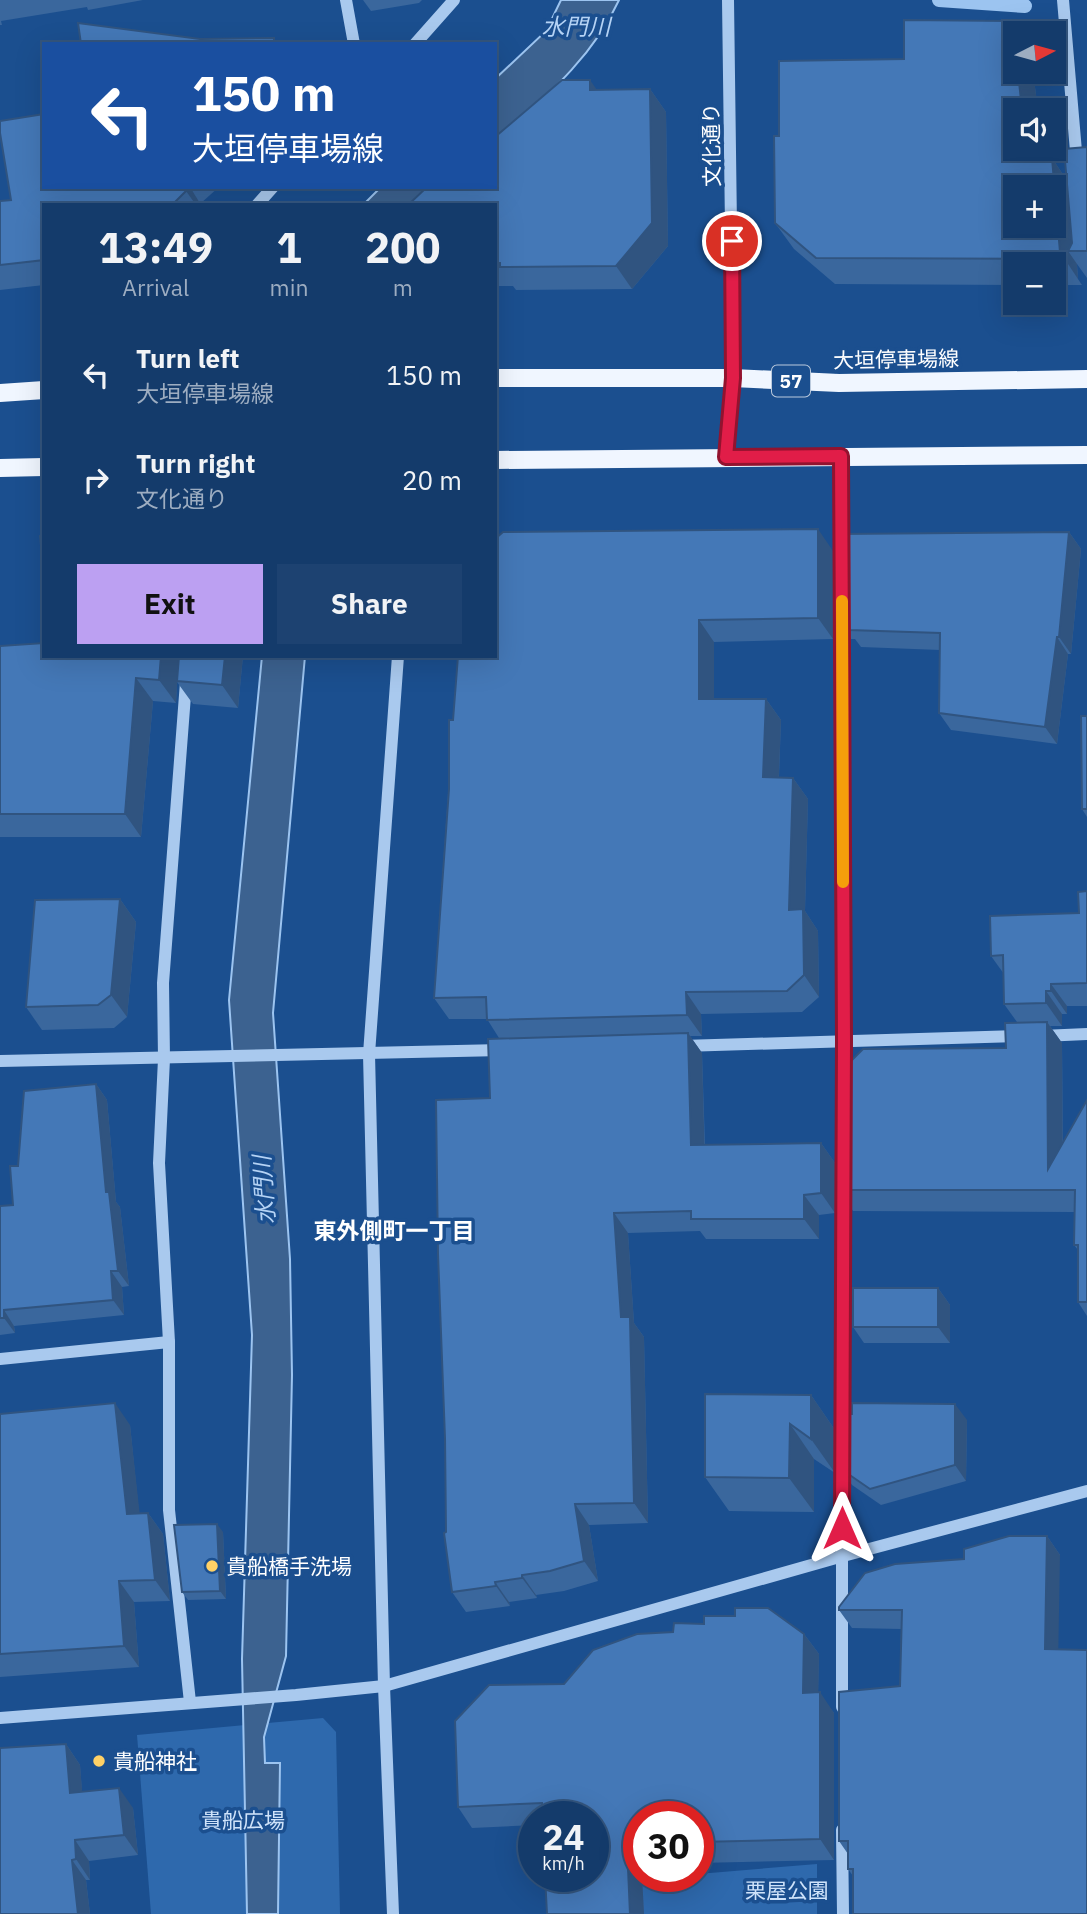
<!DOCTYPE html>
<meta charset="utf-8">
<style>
:root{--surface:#143b6b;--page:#1d4271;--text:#f1f3f6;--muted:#9dadc1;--line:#33557e;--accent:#bca0f2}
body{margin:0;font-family:"IBM Plex Sans","Noto Sans JP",sans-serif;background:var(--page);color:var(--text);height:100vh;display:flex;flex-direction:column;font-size:26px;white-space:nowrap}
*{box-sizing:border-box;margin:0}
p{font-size:23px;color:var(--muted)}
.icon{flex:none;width:38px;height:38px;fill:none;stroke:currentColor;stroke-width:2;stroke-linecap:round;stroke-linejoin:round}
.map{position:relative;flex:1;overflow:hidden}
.side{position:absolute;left:42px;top:203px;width:455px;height:455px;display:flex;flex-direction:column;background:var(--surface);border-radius:0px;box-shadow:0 7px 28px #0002,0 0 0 2px var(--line)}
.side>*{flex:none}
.banner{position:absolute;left:42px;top:42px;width:455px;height:147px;border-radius:0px;box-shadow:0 7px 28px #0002,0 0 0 2px var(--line);background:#1a4fa0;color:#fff;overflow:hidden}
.needle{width:46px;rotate:84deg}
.controls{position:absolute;left:1003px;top:21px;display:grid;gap:14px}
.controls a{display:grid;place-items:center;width:63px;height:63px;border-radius:0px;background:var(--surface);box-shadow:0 7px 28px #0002,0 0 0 2px var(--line);font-size:35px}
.speed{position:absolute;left:518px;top:1801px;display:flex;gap:14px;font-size:35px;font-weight:700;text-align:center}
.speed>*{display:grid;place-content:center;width:91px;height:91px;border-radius:50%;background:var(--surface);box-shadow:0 7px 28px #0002,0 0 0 2px var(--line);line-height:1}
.speed small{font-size:18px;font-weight:400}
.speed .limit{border:10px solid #d22;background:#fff;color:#111}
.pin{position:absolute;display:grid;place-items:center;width:60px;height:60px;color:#fff;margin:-30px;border:4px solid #fff;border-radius:50%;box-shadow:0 2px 7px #0007}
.me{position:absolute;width:77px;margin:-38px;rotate:0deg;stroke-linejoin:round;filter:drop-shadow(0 0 5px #0008)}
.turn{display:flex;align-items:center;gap:24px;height:147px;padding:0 35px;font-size:32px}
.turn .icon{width:91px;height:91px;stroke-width:2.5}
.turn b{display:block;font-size:49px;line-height:60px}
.eta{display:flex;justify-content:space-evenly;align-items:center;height:119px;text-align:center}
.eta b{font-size:42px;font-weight:700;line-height:49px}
.cta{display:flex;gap:14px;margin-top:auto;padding:14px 35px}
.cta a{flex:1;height:80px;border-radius:0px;background:var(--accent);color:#111;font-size:28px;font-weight:700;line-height:80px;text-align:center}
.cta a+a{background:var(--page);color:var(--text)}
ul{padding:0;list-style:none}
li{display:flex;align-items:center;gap:21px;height:105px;padding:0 35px}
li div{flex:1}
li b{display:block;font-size:26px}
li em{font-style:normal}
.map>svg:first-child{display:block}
.green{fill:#2e69ad}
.water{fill:#3c6290;stroke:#9cc4f0;stroke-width:2}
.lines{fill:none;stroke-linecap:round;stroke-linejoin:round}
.stream{stroke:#9cc4f0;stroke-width:14}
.minor{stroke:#a9c9ee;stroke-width:12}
.major{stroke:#f0f6ff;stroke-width:18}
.wall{fill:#3a679d}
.shaded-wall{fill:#305480}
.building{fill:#4478b7;stroke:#305480;stroke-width:2;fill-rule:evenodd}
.route-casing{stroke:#92132f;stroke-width:18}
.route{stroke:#e11d48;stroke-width:12}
.slow{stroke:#f59e0b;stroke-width:12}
.poi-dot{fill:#ffd166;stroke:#1b4f8f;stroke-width:2.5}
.labels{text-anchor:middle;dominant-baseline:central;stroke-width:7;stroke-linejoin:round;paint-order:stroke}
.shield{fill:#1b4f8f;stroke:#bbcadd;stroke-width:2}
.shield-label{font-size:19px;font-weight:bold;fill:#fff}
.street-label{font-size:21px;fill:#fff;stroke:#1b4f8f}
.poi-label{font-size:21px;fill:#fff;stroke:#1b4f8f;text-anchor:start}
.park-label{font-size:21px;fill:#cfe3fa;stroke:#1b4f8f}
.water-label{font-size:23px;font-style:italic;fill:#b5d3f5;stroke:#1b4f8f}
.neighbourhood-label{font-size:23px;font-weight:bold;fill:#fff;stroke:#1b4f8f}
</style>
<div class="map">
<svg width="1087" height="1914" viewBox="0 0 1087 1914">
<rect width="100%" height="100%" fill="#1b4f8f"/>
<g class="green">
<polygon points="323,1718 336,1732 340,1914 151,1914 137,1735"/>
<polygon points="817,1864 817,1914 641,1914 637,1879 698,1876 698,1874"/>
</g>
<g class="water">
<path d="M561,0H619C592,59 542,100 495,143V79L546,31Z"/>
<polygon points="381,187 449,187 430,205 363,205"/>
<polygon points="262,656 305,656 273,1013 290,1259 292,1375 286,1656 264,1737 265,1763 280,1763 278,1914 247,1914 242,1659 252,1335 229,1000"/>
</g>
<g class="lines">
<polyline class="stream" points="939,0 1025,6"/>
<g class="minor">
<polyline points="346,0 354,44"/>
<polyline points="1063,0 1077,163"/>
<polyline points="415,44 454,0"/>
<polyline points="257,205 273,187"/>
<polyline points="841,456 841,549"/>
<polyline points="725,457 733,378 728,0"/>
<polyline points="842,612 844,1158"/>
<polyline points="188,656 163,983 164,1059 159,1163 169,1342 169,1510 190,1702"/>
<polyline points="1042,1036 1087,1034"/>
<polyline points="682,1046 1020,1036"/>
<polyline points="0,1061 502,1050"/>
<polyline points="0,1359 169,1342"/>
<polyline points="843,1431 844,1183"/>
<polyline points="842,1707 842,1456"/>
<polyline points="0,1718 296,1695 384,1686 843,1556 1087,1491"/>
<polyline points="842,1830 843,1914"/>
<polyline points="393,1914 384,1686 369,1054 398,656"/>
</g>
<g class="major">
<polyline points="495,378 733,378 839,383 1087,379"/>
<polyline points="0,393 44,390"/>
<polyline points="495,460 1087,455"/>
<polyline points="0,468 44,467"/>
</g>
</g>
<g class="wall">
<polygon points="0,0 143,0 88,10 87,7 1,21 2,25 0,25"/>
<polygon points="363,0 422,0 419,3 371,11"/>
<polygon points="1015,72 1033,72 1038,110 1015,110 1015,149 1046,149 1049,154 1050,158 1052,158 1066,179 1087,147 1087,278 1077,264 1078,279 1082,285 1054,285 1054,264 1015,264 1015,285 835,284 794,249 775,223 779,136"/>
<polygon points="650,89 666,112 668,246 632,289 516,290 513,286 495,286 495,205 596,90"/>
<polygon points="44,187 219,187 201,203 201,205 44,205 44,285 0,290 0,201 11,200"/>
<polygon points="1069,532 1081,549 1071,654 1068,654 1057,744 951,730 939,713 940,650 861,647 855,639 851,639 839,622"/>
<polygon points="833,551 833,639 714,642 714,699 766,699 781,720 779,777 793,778 808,799 805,911 818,931 819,997 802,1012 701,1014 702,1036 690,1036 702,1053 705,1145 821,1143 835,1163 835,1213 819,1215 819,1239 706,1239 700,1231 628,1233 634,1323 644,1337 648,1523 589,1525 598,1581 564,1591 536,1595 537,1598 509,1602 510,1606 466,1612 452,1592 446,1532 490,1098 499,1038 487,1019 449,1019 434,998 453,720"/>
<polygon points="0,646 44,656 243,656 238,708 193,704 177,682 176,703 153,701 141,837 0,837"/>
<polygon points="1087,716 1087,817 1082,809"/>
<polygon points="1087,891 1087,1006 1067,1006 1067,1014 1062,1014 1062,1026 1050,1026 1062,1043 1063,1143 1087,1100 1087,1316 1078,1302 1078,1250 1074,1245 1075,1212 853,1211 837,1190 846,1141 1006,1048 1017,1022 1004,1004 1004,974 991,956 1079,913"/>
<polygon points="120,899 136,922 127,1017 114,1028 42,1030 26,1007"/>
<polygon points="96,1084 107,1100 116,1202 120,1207 129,1286 122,1287 124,1315 14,1326 15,1333 0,1335 0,1206 13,1205 18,1166"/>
<polygon points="938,1288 950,1305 950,1343 864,1343 853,1327"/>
<polygon points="811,1395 835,1430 835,1473 814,1459 814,1512 729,1511 705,1477"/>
<polygon points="0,1414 130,1425 139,1513 148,1513 163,1534 170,1601 134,1602 139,1667 0,1677"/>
<polygon points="852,1414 967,1420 966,1481 881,1505 852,1485 841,1469"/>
<polygon points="223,1532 226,1599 188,1600 182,1592"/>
<polygon points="1047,1536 1060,1555 853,1876 848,1869 848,1854 839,1841 900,1686 901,1629 852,1628 839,1610"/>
<polygon points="673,1632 804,1634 819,1654 818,1692 834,1713 834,1860 698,1863 698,1816 639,1816 639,1876 642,1876 644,1914 547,1914 593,1816 534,1816 534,1825 472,1828 458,1807 564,1684"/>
<polygon points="66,1744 80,1765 82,1792 133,1808 138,1855 89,1861 90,1880 86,1880 90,1914 0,1914"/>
</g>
<g class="shaded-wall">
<polygon points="1012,21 1021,33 1015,33 1015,46"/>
<polygon points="1018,72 1033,72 1038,110 1022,110"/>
<polygon points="590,80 606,103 590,90"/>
<polygon points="650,89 666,112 668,246 632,289 616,266"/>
<polygon points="1033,149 1046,149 1049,154 1053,186 1034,160"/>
<polygon points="1052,158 1070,185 1076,251 1068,251 1077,264 1078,279 1082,285 1060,252"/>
<polygon points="186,187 190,187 201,205 196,205 186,191"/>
<polygon points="818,529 833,551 833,639 818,618"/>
<polygon points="1069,532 1081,549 1071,654 1059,637"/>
<polygon points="699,620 714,642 714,721 699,699"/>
<polygon points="1057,637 1068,654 1057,744 1045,727"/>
<polygon points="161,656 179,656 176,703 159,680"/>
<polygon points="225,656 243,656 238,708 222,685"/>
<polygon points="136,678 153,701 141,837 125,814"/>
<polygon points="766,699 781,720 778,798 763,777"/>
<polygon points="793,778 808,799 805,911 818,931 819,997 804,975 789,910"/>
<polygon points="120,899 136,922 127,1017 111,995"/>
<polygon points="1051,984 1067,1006 1067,1014 1051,991"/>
<polygon points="1046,991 1062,1014 1062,1026 1046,1003"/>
<polygon points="686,992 701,1014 702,1036 687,1015"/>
<polygon points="1047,1022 1062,1043 1063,1191 1048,1169"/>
<polygon points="688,1033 702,1053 705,1165 691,1145"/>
<polygon points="96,1084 107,1100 116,1202 120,1207 129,1286 118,1271 106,1192"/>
<polygon points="821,1143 835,1163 835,1213 821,1193"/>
<polygon points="804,1195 819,1215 819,1239 804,1219"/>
<polygon points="614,1213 628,1233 634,1323 644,1337 648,1523 634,1503"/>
<polygon points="111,1271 122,1287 124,1315 113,1300"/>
<polygon points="938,1288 950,1305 950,1343 938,1327"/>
<polygon points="4,1310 14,1326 15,1333 4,1318"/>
<polygon points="811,1395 835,1430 835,1473 811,1439"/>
<polygon points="115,1403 130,1425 142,1535 127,1514"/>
<polygon points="955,1404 967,1420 966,1481 955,1465"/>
<polygon points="790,1424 814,1459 814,1512 789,1478"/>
<polygon points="575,1504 589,1525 598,1581 584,1561"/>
<polygon points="148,1513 163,1534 170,1601 155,1580"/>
<polygon points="217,1524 223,1532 226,1599 220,1591"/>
<polygon points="1047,1536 1060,1555 1058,1668 1045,1649"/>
<polygon points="522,1575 536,1595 537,1598 522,1578"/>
<polygon points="119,1581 134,1602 139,1667 124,1646"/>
<polygon points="495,1582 509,1602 510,1606 496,1586"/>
<polygon points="804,1634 819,1654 818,1714 803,1693"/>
<polygon points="820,1692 834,1713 834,1860 820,1839"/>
<polygon points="66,1744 80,1765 84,1813 70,1793"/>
<polygon points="119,1788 133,1808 138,1855 124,1835"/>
<polygon points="75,1840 89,1861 90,1880 76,1859"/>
<polygon points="627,1844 639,1861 639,1876 642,1876 644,1914 630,1914"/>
<polygon points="72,1860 86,1880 90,1914 78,1914"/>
</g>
<g class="building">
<path d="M904,20L1012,21L1015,46V72H1018L1022,110H1015V149H1033L1034,160L1052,158L1060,252L1064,259L816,258L775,223L774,136H779V61L904,59ZM1015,187H1054V226H1015Z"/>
<polygon points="78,23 200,39 274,38 274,44 81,44"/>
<polygon points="562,80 590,80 590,90 650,89 652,223 616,266 500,267 500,263 495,263 495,205 408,205 427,187 495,187 495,137"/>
<polygon points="44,114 44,187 186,187 186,191 172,205 44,205 44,260 0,265 0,201 11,200 0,133 0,121"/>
<polygon points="1087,147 1087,251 1068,251 1072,243 1064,149"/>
<polygon points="818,529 818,618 699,620 699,699 766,699 763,777 793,778 789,910 803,909 804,975 787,991 686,992 687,1015 487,1020 486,997 434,998 449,789 449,720 453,720 458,656 495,656 495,539 503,532"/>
<polygon points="1069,532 1059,637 1057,637 1045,727 939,713 940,633 849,630 849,622 839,622 838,534"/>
<polygon points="44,535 44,574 40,536"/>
<polygon points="44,643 44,656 161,656 159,680 136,678 125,814 0,814 0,646"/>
<polygon points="179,656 225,656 222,685 177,681"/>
<polygon points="1081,716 1087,716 1087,809 1082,809"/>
<polygon points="1087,891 1087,983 1051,984 1051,991 1046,991 1046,1003 1004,1004 1003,955 991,956 990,916 1079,913 1078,892"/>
<polygon points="120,899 111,995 98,1005 26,1007 35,900"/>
<polygon points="1047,1022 1048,1169 1087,1100 1087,1302 1078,1302 1078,1245 1074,1245 1075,1190 837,1190 837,1141 846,1141 846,1066 863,1049 1006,1048 1005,1023"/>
<polygon points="688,1033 691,1145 821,1143 821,1193 804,1195 804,1219 691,1219 691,1211 614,1213 621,1317 630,1317 634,1503 575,1504 584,1561 550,1571 522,1575 522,1578 495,1582 496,1586 452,1592 444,1533 446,1532 445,1438 438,1254 436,1100 490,1098 488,1039"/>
<polygon points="96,1084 106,1192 109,1192 118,1271 111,1271 113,1300 4,1310 4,1318 0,1318 0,1206 13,1205 10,1166 18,1166 24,1091"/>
<rect x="853" y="1288" width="85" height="39"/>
<polygon points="705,1394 811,1395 811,1439 790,1424 789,1478 705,1477"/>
<polygon points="115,1403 127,1514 148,1513 155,1580 119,1581 124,1646 0,1654 0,1414"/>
<polygon points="852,1403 955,1404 955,1465 870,1489 841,1469 841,1414 852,1414"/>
<polygon points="217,1524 220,1591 182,1592 174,1525"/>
<polygon points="1009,1536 1047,1536 1045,1649 1087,1650 1087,1914 853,1914 853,1869 848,1869 848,1841 839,1841 839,1692 900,1686 902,1610 839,1610 839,1607 865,1573 895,1564 964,1559 964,1549"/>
<polygon points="735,1608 768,1608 804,1634 803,1693 820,1692 820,1839 698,1842 698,1816 639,1816 639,1844 627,1844 630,1914 547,1914 545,1876 593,1876 593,1816 543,1816 542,1803 458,1807 455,1721 489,1685 564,1684 593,1650 637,1634 673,1632 674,1623 704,1624 704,1616 735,1616"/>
<polygon points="66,1744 70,1793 119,1788 124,1835 75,1840 76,1859 72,1860 78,1914 0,1914 0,1748"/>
</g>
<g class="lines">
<g class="route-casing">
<polyline id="route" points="732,241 733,378 726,457 841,456 844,1041 842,1528"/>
</g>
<use href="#route" class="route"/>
<polyline class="slow" points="842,601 843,882"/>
</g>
<g class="poi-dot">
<circle cx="212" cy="1566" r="7"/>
<circle cx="99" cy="1761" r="7"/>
</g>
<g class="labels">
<rect class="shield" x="772" y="365.5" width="38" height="31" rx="5"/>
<g class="shield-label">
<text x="791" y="381">57</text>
</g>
<g class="street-label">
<text transform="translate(711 145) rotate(-91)">文化通り</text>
<text transform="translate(896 359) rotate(-1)">大垣停車場線</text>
</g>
<g class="poi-label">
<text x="226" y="1566">貴船橋手洗場</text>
<text x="113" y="1761">貴船神社</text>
</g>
<g class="park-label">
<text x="243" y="1820">貴船広場</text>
<text x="787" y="1890">栗屋公園</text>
</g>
<g class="water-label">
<text x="576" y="26">水門川</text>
<text transform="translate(263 1190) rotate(-94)">水門川</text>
</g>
<g class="neighbourhood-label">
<text x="394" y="1230">東外側町一丁目</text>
</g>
</g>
</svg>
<div class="controls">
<a><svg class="needle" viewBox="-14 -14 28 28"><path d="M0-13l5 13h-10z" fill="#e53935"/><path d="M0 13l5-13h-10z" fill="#9dadc1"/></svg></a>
<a><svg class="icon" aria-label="sound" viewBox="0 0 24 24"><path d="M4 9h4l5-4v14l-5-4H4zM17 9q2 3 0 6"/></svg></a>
<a>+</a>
<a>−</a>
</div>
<div class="speed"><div>24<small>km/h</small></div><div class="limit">30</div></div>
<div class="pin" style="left:732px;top:241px;background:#d93025"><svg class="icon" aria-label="arrive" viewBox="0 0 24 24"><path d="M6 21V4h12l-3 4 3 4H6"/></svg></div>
<svg class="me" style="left:842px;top:1528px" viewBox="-20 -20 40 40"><path d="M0-17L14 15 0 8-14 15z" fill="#e11d48" stroke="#fff" stroke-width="4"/></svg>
<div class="banner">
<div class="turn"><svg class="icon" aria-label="left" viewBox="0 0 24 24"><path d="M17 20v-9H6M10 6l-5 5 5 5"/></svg><div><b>150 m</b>大垣停車場線</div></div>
</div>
<section class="side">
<div class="eta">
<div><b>13:49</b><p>Arrival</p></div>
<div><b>1</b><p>min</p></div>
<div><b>200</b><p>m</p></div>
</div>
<ul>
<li><svg class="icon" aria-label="left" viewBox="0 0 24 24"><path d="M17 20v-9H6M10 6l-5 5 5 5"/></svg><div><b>Turn left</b><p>大垣停車場線</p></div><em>150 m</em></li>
<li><svg class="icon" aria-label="right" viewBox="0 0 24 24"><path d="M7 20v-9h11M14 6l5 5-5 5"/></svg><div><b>Turn right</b><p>文化通り</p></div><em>20 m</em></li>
</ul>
<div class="cta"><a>Exit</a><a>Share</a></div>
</section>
</div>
